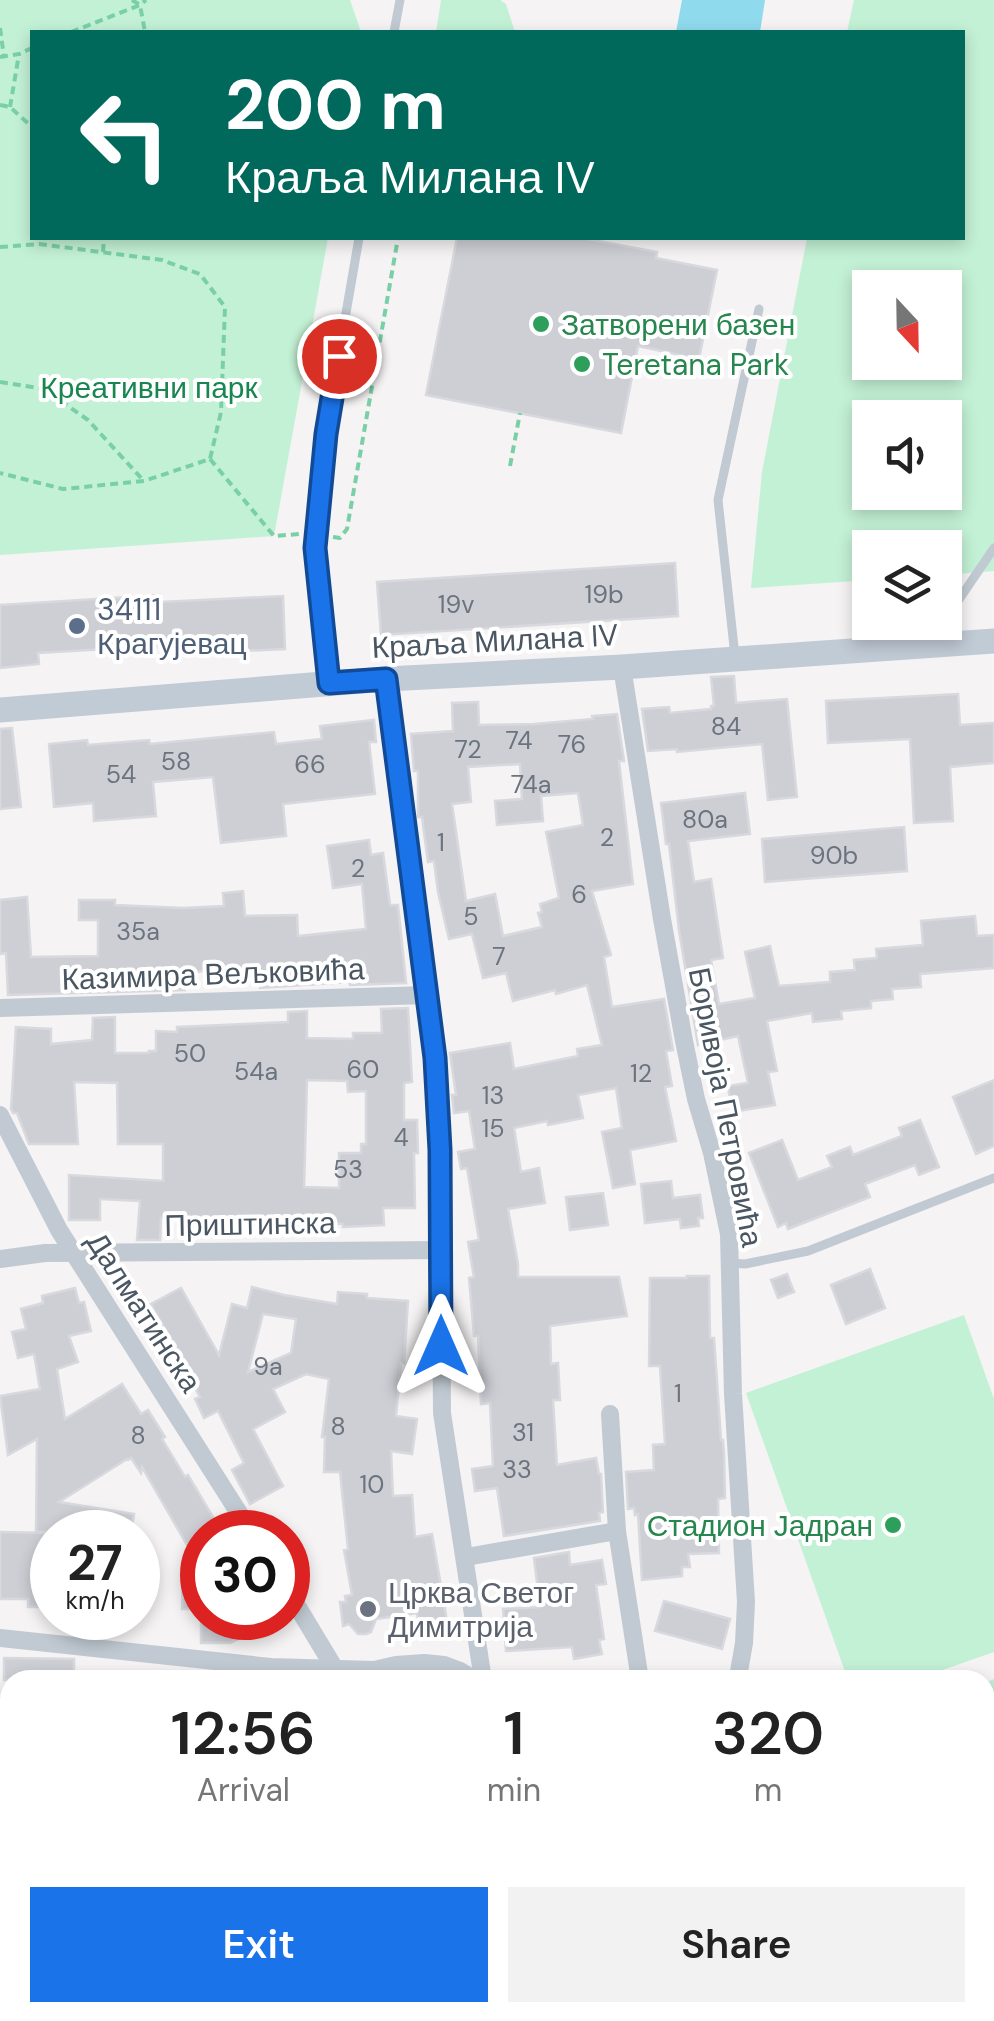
<!DOCTYPE html>
<meta charset="utf-8">
<style>
:root{--surface:#fff;--page:#f2f2f2;--text:#222;--muted:#767676;--accent:#1a73e8}
body{margin:0;font-family:"DM Sans",sans-serif;background:var(--page);color:var(--text);height:100vh;display:flex;flex-direction:column;font-size:38px;white-space:nowrap}
*{box-sizing:border-box;margin:0}
p{font-size:32px;color:var(--muted)}
.icon{flex:none;width:55px;height:55px;fill:none;stroke:currentColor;stroke-width:2;stroke-linecap:round;stroke-linejoin:round}
.map{position:relative;flex:1;overflow:hidden}
.side{position:absolute;left:0px;top:1670px;width:995px;height:352px;display:flex;flex-direction:column;background:var(--surface);border-radius:30px 30px 0 0;box-shadow:0 5px 15px #0003}
.side>*{flex:none}
.top-card{position:absolute;left:30px;top:30px;width:935px;height:210px;border-radius:0px;box-shadow:0 5px 15px #0003;background:#00695c;color:#fff;overflow:hidden}
.needle{width:65px;rotate:158deg}
.fabs{position:absolute;left:852px;top:270px;display:grid;gap:20px}
.fabs a{display:grid;place-items:center;width:110px;height:110px;border-radius:0px;background:var(--surface);box-shadow:0 5px 15px #0003;font-size:50px}
.speed{position:absolute;left:30px;top:1510px;display:flex;gap:20px;font-size:50px;font-weight:700;text-align:center}
.speed>*{display:grid;place-content:center;width:130px;height:130px;border-radius:50%;background:var(--surface);box-shadow:0 5px 15px #0003;line-height:1}
.speed small{font-size:25px;font-weight:400}
.speed .limit{border:15px solid #d22;background:#fff;color:#111}
.pin{position:absolute;display:grid;place-items:center;width:85px;height:85px;color:#fff;margin:-42px;border:5px solid #fff;border-radius:50%;box-shadow:0 2px 10px #0007}
.me{position:absolute;width:110px;margin:-55px;rotate:0deg;stroke-linejoin:round;filter:drop-shadow(0 0 8px #0008)}
.turn{display:flex;align-items:center;gap:35px;height:210px;padding:0 30px;font-size:45px}
.turn .icon{width:130px;height:130px;stroke-width:2.5}
.turn b{display:block;font-size:70px;line-height:85px}
.eta{display:flex;justify-content:space-evenly;align-items:center;height:170px;text-align:center}
.eta b{font-size:60px;font-weight:600;line-height:70px}
.primary-button{display:flex;gap:20px;margin-top:auto;padding:20px 30px}
.primary-button a{flex:1;height:115px;border-radius:0px;background:var(--accent);color:#fff;font-size:40px;font-weight:600;line-height:115px;text-align:center}
.primary-button a+a{background:var(--page);color:var(--text)}
.map>svg:first-child{display:block}
.green{fill:#c3f1d5;fill-rule:evenodd}
.water{fill:#90daee}
.lines{fill:none;stroke-linecap:round;stroke-linejoin:round}
.stream{stroke:#90daee;stroke-width:6}
.building{fill:#cdcfd5;stroke:#d7d9de;stroke-width:2.5;fill-rule:evenodd}
.path{stroke:#7ad0a6;stroke-width:4;stroke-dasharray:8 5;stroke-linecap:butt}
.lane{stroke:#c1cad2;stroke-width:9}
.street{stroke:#c1cad2;stroke-width:18}
.secondary{stroke:#c1cbd6;stroke-width:25}
.route-casing{stroke:#114b97;stroke-width:25}
.route{stroke:#1a73e8;stroke-width:18}
.leisure-dot{fill:#2e9e5b;stroke:#fff;stroke-width:4}
.service-dot{fill:#5c6f8a;stroke:#fff;stroke-width:4}
.worship-dot{fill:#6b7280;stroke:#fff;stroke-width:4}
.labels{text-anchor:middle;dominant-baseline:central;stroke-width:8;stroke-linejoin:round;paint-order:stroke}
.number-label{font-size:25px;fill:#6b747e}
.leisure-label{font-size:30px;fill:#27864d;stroke:#fff;text-anchor:start}
.park-label{font-size:30px;fill:#17864f;stroke:#fff}
.service-label{font-size:30px;fill:#4e5e75;stroke:#fff;text-anchor:start}
.street-label{font-size:30px;fill:#4a5661;stroke:#fff}
.worship-label{font-size:30px;fill:#5b616d;stroke:#fff;text-anchor:start}
</style>
<div class="map">
<svg width="994" height="2021" viewBox="0 0 994 2021">
<rect width="100%" height="100%" fill="#f5f3f3"/>
<g class="green">
<polygon points="0,0 350,0 361,32 32,32 32,238 328,238 274,536 0,555"/>
<polygon points="441,0 500,0 506,4 515,32 436,32"/>
<path d="M854,0H994V571L945,575V548H870V580L751,588L762,472L807,238H962V32H847ZM870,288H945V362H870ZM870,418H945V492H870Z"/>
<polygon points="964,1315 994,1399 994,1652 914,1680 848,1680 746,1393"/>
<polygon points="994,1679 994,2021 726,2021 722,2013 985,2012 985,1683"/>
</g>
<polygon class="water" points="682,0 765,0 760,32 676,32"/>
<g class="lines">
<g class="stream">
<polyline points="985,1760 994,1756"/>
<polyline points="0,1894 10,1893"/>
</g>
</g>
<g class="building">
<polygon points="457,238 582,238 657,252 656,258 717,270 699,359 638,346 621,433 426,395"/>
<polygon points="675,563 678,616 381,635 377,582"/>
<polygon points="160,595 161,602 283,596 285,649 173,654 173,645 38,653 39,664 0,668 0,605"/>
<polygon points="734,676 736,703 787,699 797,797 768,800 762,744 677,752 677,749 648,751 642,709 669,707 670,713 711,709 711,706 714,706 711,677"/>
<polygon points="958,694 960,725 994,723 994,763 950,767 953,821 914,823 910,739 828,743 826,701"/>
<path d="M478,702L479,725L534,724L593,719L592,716L617,714L624,761H619L633,884L592,891L611,955L604,957L612,1007L664,999L673,1050L666,1051L672,1086L665,1087L676,1141L630,1150L635,1184L613,1188L602,1132L622,1128L616,1088L578,1095L583,1118L548,1125L547,1121L514,1128L521,1172L539,1168L545,1203L508,1209L518,1264V1277H619L627,1316L550,1326L551,1364L558,1363L560,1400H553L557,1465L596,1458L599,1474H601L603,1512L599,1513L600,1521L504,1536L497,1488L475,1491L472,1469L493,1466L490,1403L481,1404L478,1336H474L469,1278L474,1277L468,1242L479,1240L467,1168L461,1169L458,1152L475,1149L469,1111L454,1113L452,1095H456L450,1053L510,1043L514,1069L578,1056L577,1049L602,1045L587,985L556,994L555,990L513,1001L506,973L483,978L472,934L449,939L438,892L434,861L428,862L422,817H418V771H414L411,734L453,731L452,703ZM520,764L522,799L495,801L497,825L543,821L541,796L578,793L583,825L546,832L559,898L540,904L542,912L538,913L542,927L503,936L495,894L466,901L452,804L471,802L468,767Z"/>
<polygon points="374,720 376,742 369,742 375,794 283,804 286,836 221,843 213,777 153,782 156,816 94,821 93,803 54,807 49,744 87,740 88,745 149,740 150,744 274,732 276,744 322,739 320,726"/>
<polygon points="12,728 21,807 0,809 0,729"/>
<polygon points="745,793 750,834 688,841 694,882 711,879 723,958 711,960 719,1004 755,998 745,952 770,946 779,986 830,982 830,972 855,970 854,960 877,958 876,949 923,945 921,921 975,916 977,936 994,935 994,968 920,974 921,987 892,989 893,999 871,1001 871,1008 841,1011 842,1019 813,1022 812,1013 767,1021 777,1071 768,1072 775,1105 732,1112 728,1086 748,1083 738,1036 698,1045 679,930 669,844 666,844 661,803"/>
<polygon points="904,827 907,871 765,882 762,839"/>
<polygon points="369,840 371,855 383,853 390,905 398,905 406,983 350,985 349,982 260,988 259,968 232,970 232,968 185,973 185,990 8,995 6,953 0,954 0,900 27,897 31,957 98,956 98,920 79,920 79,900 115,900 115,905 183,908 224,906 223,893 243,891 245,916 297,915 298,936 366,929 362,884 333,888 327,846"/>
<path d="M408,1008L412,1082L404,1083V1120H417L418,1153H414L415,1208H383L384,1225L343,1227V1224L304,1222V1228H276L215,1225L161,1218L160,1240H137L140,1201L100,1199V1220H69V1175L163,1181V1144H118L117,1083L74,1082L78,1144H29L17,1113H13L11,1109L16,1027L51,1029V1044L92,1040L93,1018L115,1017V1053H149V1051H156V1031L177,1032V1027L288,1022V1012L307,1011V1038L353,1039V1033H382L381,1009ZM307,1080L347,1081L348,1092L366,1091V1144H361V1153H339V1188L304,1187Z"/>
<polygon points="994,1080 994,1146 976,1154 953,1097"/>
<polygon points="920,1120 939,1167 919,1175 915,1165 865,1184 870,1197 788,1229 786,1223 778,1227 749,1153 782,1140 798,1180 832,1167 827,1156 850,1147 853,1155 902,1136 899,1128"/>
<polygon points="671,1181 673,1198 700,1195 703,1218 698,1218 699,1226 681,1228 680,1219 645,1223 641,1184"/>
<polygon points="603,1193 608,1225 570,1230 566,1197"/>
<polygon points="870,1269 885,1308 846,1324 831,1285"/>
<polygon points="787,1274 794,1292 778,1298 771,1280"/>
<polygon points="687,1276 709,1276 710,1338 714,1338 721,1440 723,1440 724,1454 725,1498 718,1499 719,1553 688,1554 690,1567 682,1567 682,1576 642,1580 638,1514 635,1515 634,1508 628,1509 626,1472 654,1470 653,1445 665,1444 660,1366 649,1366 650,1278 687,1278"/>
<path d="M252,1287L284,1295L337,1304L338,1292L367,1294V1298L408,1301L404,1363H401L396,1416L417,1419L412,1454L391,1451L393,1496L412,1495L415,1537L432,1534L447,1621L419,1625L417,1613L376,1619L371,1632L366,1634H358L349,1624L343,1626L340,1602H346L345,1596L352,1595L344,1550L348,1549L340,1472H324L325,1437H322L329,1379L306,1374L273,1389L285,1412L253,1429L283,1486L250,1504L232,1470L244,1463L218,1411L204,1418L195,1399L200,1397L177,1355L179,1354L151,1304L181,1288L219,1355L232,1304L247,1308ZM263,1314L296,1319L291,1353L248,1372Z"/>
<polygon points="75,1288 79,1303 84,1302 91,1331 69,1336 78,1362 57,1369 65,1419 122,1384 141,1414 148,1410 165,1437 162,1439 185,1477 188,1475 219,1527 209,1532 202,1532 202,1536 187,1545 142,1467 141,1473 131,1458 128,1460 127,1459 59,1502 134,1514 131,1532 36,1532 37,1439 8,1455 0,1396 40,1389 34,1354 18,1358 12,1332 26,1329 21,1309 43,1303 42,1296"/>
<polygon points="0,1532 52,1533 52,1607 28,1607 28,1599 0,1599"/>
<polygon points="569,1552 570,1565 602,1560 606,1584 596,1585 604,1639 599,1640 602,1654 574,1659 572,1647 506,1651 503,1609 540,1607 534,1558"/>
<polygon points="183,1581 202,1581 202,1609 182,1609"/>
<polygon points="664,1601 730,1619 722,1649 655,1631"/>
<polygon points="201,1618 282,1618 230,1643 201,1643"/>
<polygon points="4,1658 74,1659 74,1680 4,1680"/>
</g>
<g class="lines">
<g class="path">
<polyline points="132,0 140,5 145,32"/>
<polyline points="0,28 4,57"/>
<polyline points="71,32 140,5 146,0"/>
<polyline points="0,57 19,54 32,48"/>
<polyline points="0,105 10,107 32,127"/>
<polyline points="10,107 19,54"/>
<polyline points="0,247 39,244 162,260 200,274 225,307 221,412 210,459 144,481 63,489 0,473"/>
<polyline points="103,252 104,238"/>
<polyline points="0,382 44,389 88,420 143,480"/>
<polyline points="210,459 274,536 299,534"/>
<polyline points="510,466 520,413"/>
<polyline points="333,537 340,538 347,529 398,238"/>
<polyline points="985,1787 994,1782"/>
</g>
<g class="lane">
<polyline points="394,32 400,0"/>
<polyline points="945,620 994,548"/>
<polyline points="735,656 718,500 759,309"/>
<polyline points="329,681 315,549 325,434 359,238"/>
<polyline points="730,1263 745,1264 808,1251 994,1178"/>
</g>
<g class="street">
<polyline points="622,667 662,919 684,1041 696,1099 712,1153 729,1234 733,1394 746,1602 744,1643 738,1677 735,1680"/>
<polyline points="386,679 435,1059 440,1116 442,1413 483,1680"/>
<polyline points="0,1008 427,995"/>
<polyline points="0,1115 59,1230 251,1532"/>
<polyline points="0,1259 45,1253 442,1250"/>
<polyline points="610,1414 617,1531"/>
<polyline points="466,1557 617,1531 640,1680"/>
<polyline points="288,1591 335,1669 337,1677"/>
<polyline points="0,1638 271,1667 374,1670 396,1665 424,1663 444,1665 460,1671 475,1680"/>
<polyline points="0,1854 10,1853"/>
<polyline points="0,1923 10,1922"/>
<polyline points="559,2012 563,2021"/>
</g>
<polyline class="secondary" points="0,710 386,679 622,667 994,641"/>
</g>
<g class="lines">
<g class="route-casing">
<polyline id="route" points="339,356 326,434 315,548 329,683 386,679 435,1058 440,1150 441,1346"/>
</g>
<use href="#route" class="route"/>
</g>
<g class="leisure-dot">
<circle cx="541" cy="324" r="10"/>
<circle cx="582" cy="364" r="10"/>
<circle cx="893" cy="1525" r="10"/>
</g>
<circle class="service-dot" cx="77" cy="626" r="10"/>
<circle class="worship-dot" cx="368" cy="1609" r="10"/>
<g class="labels">
<g class="number-label">
<text x="604" y="594">19b</text>
<text x="456" y="604">19v</text>
<text x="726" y="726">84</text>
<text x="519" y="740">74</text>
<text x="572" y="744">76</text>
<text x="468" y="749">72</text>
<text x="176" y="761">58</text>
<text x="310" y="764">66</text>
<text x="121" y="774">54</text>
<text x="531" y="784">74a</text>
<text x="705" y="819">80a</text>
<text x="607" y="837">2</text>
<text x="441" y="842">1</text>
<text x="834" y="855">90b</text>
<text x="358" y="868">2</text>
<text x="579" y="894">6</text>
<text x="471" y="916">5</text>
<text x="138" y="931">35a</text>
<text x="499" y="956">7</text>
<text x="190" y="1053">50</text>
<text x="363" y="1069">60</text>
<text x="256" y="1071">54a</text>
<text x="641" y="1073">12</text>
<text x="493" y="1095">13</text>
<text x="493" y="1128">15</text>
<text x="401" y="1137">4</text>
<text x="348" y="1169">53</text>
<text x="268" y="1366">9a</text>
<text x="678" y="1393">1</text>
<text x="338" y="1426">8</text>
<text x="523" y="1432">31</text>
<text x="138" y="1435">8</text>
<text x="517" y="1469">33</text>
<text x="372" y="1484">10</text>
</g>
<g class="leisure-label">
<text x="561" y="324">Затворени базен</text>
<text x="602" y="364">Teretana Park</text>
<text x="873" y="1525" text-anchor="end">Стадион Јадран</text>
</g>
<g class="park-label">
<text x="149" y="387">Креативни парк</text>
</g>
<g class="service-label">
<text x="97" y="609">34111<tspan x="97" dy="34">Крагујевац</tspan></text>
</g>
<g class="street-label">
<text transform="translate(495 641) rotate(-3)">Краља Милана IV</text>
<text transform="translate(213 974) rotate(-2)">Казимира Вељковића</text>
<text transform="translate(726 1107) rotate(79)">Боривоја Петровића</text>
<text transform="translate(250 1224) rotate(-1)">Приштинска</text>
<text transform="translate(144 1312) rotate(57)">Далматинска</text>
</g>
<g class="worship-label">
<text x="388" y="1592">Црква Светог<tspan x="388" dy="34">Димитрија</tspan></text>
</g>
</g>
</svg>
<div class="fabs">
<a><svg class="needle" viewBox="-14 -14 28 28"><path d="M0-13l5 13h-10z" fill="#e53935"/><path d="M0 13l5-13h-10z" fill="#767676"/></svg></a>
<a><svg class="icon" aria-label="sound" viewBox="0 0 24 24"><path d="M4 9h4l5-4v14l-5-4H4zM17 9q2 3 0 6"/></svg></a>
<a><svg class="icon" aria-label="layers" viewBox="0 0 24 24"><path d="M12 4l9 5-9 5-9-5zM3 14l9 5 9-5"/></svg></a>
</div>
<div class="speed"><div>27<small>km/h</small></div><div class="limit">30</div></div>
<div class="pin" style="left:339px;top:356px;background:#d93025"><svg class="icon" aria-label="arrive" viewBox="0 0 24 24"><path d="M6 21V4h12l-3 4 3 4H6"/></svg></div>
<svg class="me" style="left:441px;top:1346px" viewBox="-20 -20 40 40"><path d="M0-17L14 15 0 8-14 15z" fill="#1a73e8" stroke="#fff" stroke-width="4"/></svg>
<div class="top-card">
<div class="turn"><svg class="icon" aria-label="left" viewBox="0 0 24 24"><path d="M17 20v-9H6M10 6l-5 5 5 5"/></svg><div><b>200 m</b>Краља Милана IV</div></div>
</div>
<section class="side">
<div class="eta">
<div><b>12:56</b><p>Arrival</p></div>
<div><b>1</b><p>min</p></div>
<div><b>320</b><p>m</p></div>
</div>
<div class="primary-button"><a>Exit</a><a>Share</a></div>
</section>
</div>
